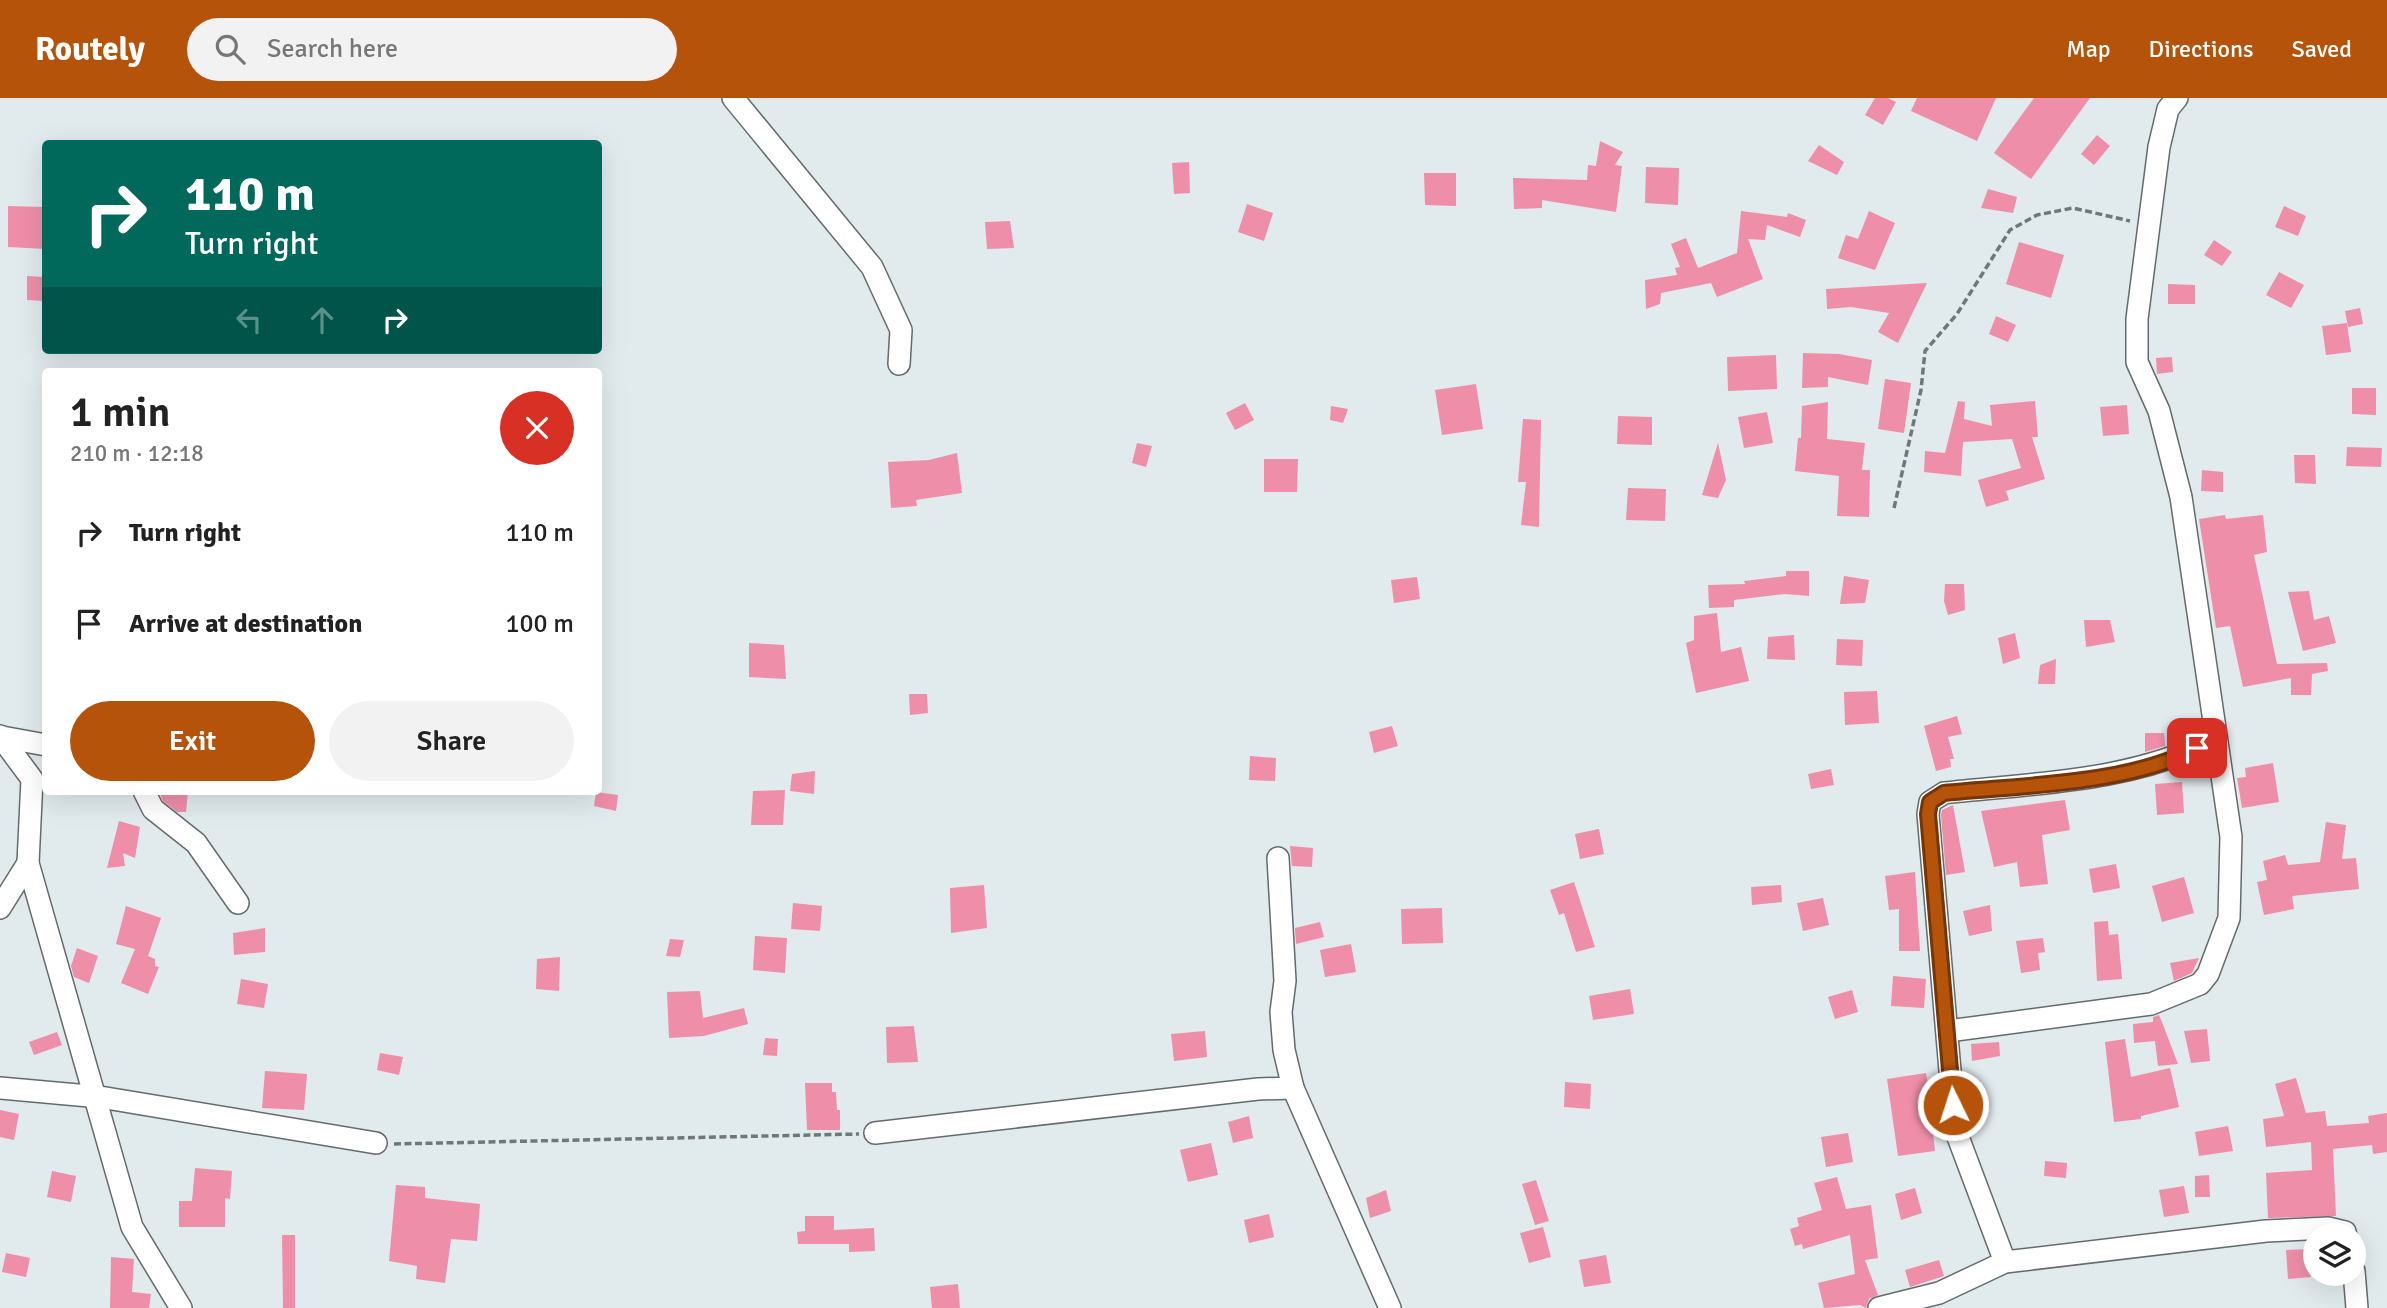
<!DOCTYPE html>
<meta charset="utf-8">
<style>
:root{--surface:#fff;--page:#f2f2f2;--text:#222;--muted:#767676;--accent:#b45309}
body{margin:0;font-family:Signika,sans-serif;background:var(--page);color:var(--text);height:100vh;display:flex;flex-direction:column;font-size:26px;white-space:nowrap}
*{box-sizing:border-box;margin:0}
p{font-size:23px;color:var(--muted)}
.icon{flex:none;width:38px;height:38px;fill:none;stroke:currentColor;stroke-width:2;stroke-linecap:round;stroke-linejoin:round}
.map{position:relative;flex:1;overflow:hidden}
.side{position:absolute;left:42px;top:270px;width:560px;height:427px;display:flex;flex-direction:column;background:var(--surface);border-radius:7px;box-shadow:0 7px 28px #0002}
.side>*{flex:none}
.guide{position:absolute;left:42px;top:42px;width:560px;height:214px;border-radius:7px;box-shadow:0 7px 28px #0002;background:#00695c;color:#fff;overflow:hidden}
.fabs{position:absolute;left:2303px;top:1125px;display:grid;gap:14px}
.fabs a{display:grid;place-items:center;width:63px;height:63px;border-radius:50%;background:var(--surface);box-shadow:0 7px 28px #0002;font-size:35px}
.pin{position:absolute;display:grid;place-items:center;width:60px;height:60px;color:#fff;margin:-30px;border-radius:14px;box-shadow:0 4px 10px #0006}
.me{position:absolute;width:77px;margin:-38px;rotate:356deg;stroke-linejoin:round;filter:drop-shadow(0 0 5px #0008)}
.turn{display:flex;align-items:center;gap:24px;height:147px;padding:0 28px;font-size:32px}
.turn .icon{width:91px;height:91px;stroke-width:2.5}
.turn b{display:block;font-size:49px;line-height:60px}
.lanes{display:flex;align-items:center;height:66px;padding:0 28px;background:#0003;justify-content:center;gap:35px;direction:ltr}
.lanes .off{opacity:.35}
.round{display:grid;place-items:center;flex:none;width:74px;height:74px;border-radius:37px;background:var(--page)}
.overview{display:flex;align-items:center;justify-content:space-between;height:119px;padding:0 28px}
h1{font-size:42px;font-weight:600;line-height:52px}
.cta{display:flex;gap:14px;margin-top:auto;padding:14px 28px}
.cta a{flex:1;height:80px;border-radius:42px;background:var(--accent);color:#fff;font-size:28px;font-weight:600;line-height:80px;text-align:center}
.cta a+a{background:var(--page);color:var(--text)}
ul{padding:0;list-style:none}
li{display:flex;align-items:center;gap:21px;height:91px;padding:0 28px}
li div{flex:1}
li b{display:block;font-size:26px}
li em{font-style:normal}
header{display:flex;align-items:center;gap:42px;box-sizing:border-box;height:98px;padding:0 35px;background:var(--accent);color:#fff}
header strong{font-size:33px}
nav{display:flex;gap:38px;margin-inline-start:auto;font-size:24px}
.search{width:490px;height:63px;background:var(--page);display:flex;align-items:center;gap:18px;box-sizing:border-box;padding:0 24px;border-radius:38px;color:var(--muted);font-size:26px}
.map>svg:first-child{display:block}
.building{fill:#ef8ea8}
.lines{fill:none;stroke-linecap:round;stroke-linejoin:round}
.street-casing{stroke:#636b6e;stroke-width:24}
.path{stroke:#717779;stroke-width:3.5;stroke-dasharray:7 3.5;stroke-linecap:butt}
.street{stroke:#fff;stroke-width:21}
.route-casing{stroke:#753606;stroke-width:18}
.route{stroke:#b45309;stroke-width:12}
</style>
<header>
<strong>Routely</strong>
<div class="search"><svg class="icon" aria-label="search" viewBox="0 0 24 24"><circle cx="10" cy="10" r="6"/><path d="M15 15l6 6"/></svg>Search here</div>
<nav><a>Map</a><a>Directions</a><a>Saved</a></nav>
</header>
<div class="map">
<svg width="2387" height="1210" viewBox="0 0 2387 1210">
<rect width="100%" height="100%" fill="#e1eaed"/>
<g class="building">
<polygon points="1875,0 1888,0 1896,4 1883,27 1865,17"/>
<polygon points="1917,0 1996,0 1977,43 1911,13"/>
<polygon points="2034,0 2090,0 2031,81 1994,55"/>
<polygon points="2097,37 2110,48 2094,67 2081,56"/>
<polygon points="1600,43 1623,54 1615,67 1622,68 1616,114 1542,102 1542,110 1514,111 1513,80 1587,82 1588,67 1596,68"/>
<polygon points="1819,47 1844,64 1837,77 1808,63"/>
<polygon points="1189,64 1190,95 1174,96 1172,65"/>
<polygon points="1646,69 1679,70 1678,107 1645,105"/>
<polygon points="1424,75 1456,75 1456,108 1425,107"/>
<polygon points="1988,91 2017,99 2013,115 1981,110"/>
<polygon points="1247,106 1273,115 1264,143 1238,134"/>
<polygon points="8,108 44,109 46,151 8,149"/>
<polygon points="2284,108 2306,118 2298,138 2275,129"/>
<polygon points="1741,113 1787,119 1788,115 1806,122 1800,139 1767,127 1765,142 1748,141 1763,181 1717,199 1711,185 1661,195 1660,206 1646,211 1645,182 1677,177 1675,170 1680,169 1671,146 1686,140 1698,170 1737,155"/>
<polygon points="1869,113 1895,125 1875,172 1838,160 1846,137 1858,141"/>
<polygon points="1010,123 1014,150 987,151 985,124"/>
<polygon points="2214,142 2232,154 2222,168 2204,157"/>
<polygon points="2019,144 2064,157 2051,200 2006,186"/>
<polygon points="2279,174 2304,187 2291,210 2266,197"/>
<polygon points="27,178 44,179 44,203 27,202"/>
<polygon points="1927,185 1898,245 1878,234 1889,215 1851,209 1827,211 1826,191"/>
<polygon points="2168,186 2195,187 2195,206 2168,206"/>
<polygon points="2360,210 2363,226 2348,229 2345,213"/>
<polygon points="1996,218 2016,227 2008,244 1989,236"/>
<polygon points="2347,225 2351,254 2326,257 2322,228"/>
<polygon points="1803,255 1839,256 1872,262 1868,287 1828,279 1828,289 1802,290"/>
<polygon points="1776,257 1777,291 1728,293 1727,259"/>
<polygon points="2172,259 2173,274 2157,276 2156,260"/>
<polygon points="1885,281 1911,285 1904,335 1878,331"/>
<polygon points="1476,286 1483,331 1442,337 1435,292"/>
<polygon points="2352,290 2376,290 2376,317 2352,316"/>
<polygon points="1958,303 1965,304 1964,321 1992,328 1990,307 2035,303 2038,339 2032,339 2045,381 2006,393 2009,402 1986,409 1978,382 2021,370 2012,341 1963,344 1961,378 1924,374 1925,353 1945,355"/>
<polygon points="1828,304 1827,341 1865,345 1862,372 1870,372 1869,419 1837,418 1839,378 1795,373 1798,340 1801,340 1802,308"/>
<polygon points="1245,305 1254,322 1235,332 1226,315"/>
<polygon points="2127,307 2129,336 2103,338 2100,309"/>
<polygon points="1331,308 1348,311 1343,325 1330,322"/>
<polygon points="1767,314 1773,345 1744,350 1738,319"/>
<polygon points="1618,318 1652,319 1652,347 1617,346"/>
<polygon points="1523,321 1541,322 1539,429 1521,427 1526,384 1518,384"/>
<polygon points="1137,345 1152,348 1146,369 1132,365"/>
<polygon points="1718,345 1726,382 1718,400 1702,397"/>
<polygon points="2347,349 2382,350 2381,369 2346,368"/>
<polygon points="957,355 962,395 916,402 917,408 891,410 888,364 929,362"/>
<polygon points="2294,357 2315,357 2316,386 2295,385"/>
<polygon points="1264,361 1298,361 1297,394 1264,394"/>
<polygon points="2202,372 2223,374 2223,394 2201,393"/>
<polygon points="1628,390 1666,391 1665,423 1626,422"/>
<polygon points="2225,417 2226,421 2263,417 2267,454 2254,457 2277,566 2327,565 2328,573 2312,576 2311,597 2291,597 2291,580 2243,589 2230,528 2216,530 2199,421"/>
<polygon points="1786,473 1809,473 1809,498 1785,496 1734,502 1734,509 1709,510 1708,487 1745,486 1744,483 1786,478"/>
<polygon points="1844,478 1869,482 1865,505 1840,506"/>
<polygon points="1417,479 1420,501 1394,505 1391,482"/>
<polygon points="1945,486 1964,486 1965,512 1948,517 1944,503"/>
<polygon points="2309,493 2314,522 2329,518 2336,545 2303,553 2288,494"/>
<polygon points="1717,515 1721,554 1741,549 1749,583 1696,595 1686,545 1694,542 1694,518"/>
<polygon points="2084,522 2110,522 2115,544 2086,549"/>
<polygon points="2015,535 2020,560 2003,566 1998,540"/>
<polygon points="1794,537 1795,562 1767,561 1768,539"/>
<polygon points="1837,541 1863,542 1862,568 1836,567"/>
<polygon points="749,545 784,547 786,581 749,579"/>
<polygon points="2056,561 2055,586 2038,586 2040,567"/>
<polygon points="1877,593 1879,625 1845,627 1844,594"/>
<polygon points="909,596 927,596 928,615 910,617"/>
<polygon points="1957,618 1962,636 1948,639 1954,661 1950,661 1951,669 1936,673 1924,628"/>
<polygon points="1392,628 1398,648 1374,655 1369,634"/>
<polygon points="2145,635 2164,635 2165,648 2145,654"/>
<polygon points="1250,658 1276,660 1275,683 1249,682"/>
<polygon points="2273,665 2279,704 2242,710 2237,680 2246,679 2245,670"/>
<polygon points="1831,671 1834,687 1811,691 1808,676"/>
<polygon points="815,673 814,696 790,693 792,676"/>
<polygon points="2182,684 2184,715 2157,717 2155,686"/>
<polygon points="785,692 783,727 751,727 753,693"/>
<polygon points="159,693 188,693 186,714 177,714 163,703"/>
<polygon points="596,694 618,697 616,713 594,708"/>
<polygon points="2065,702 2070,732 2042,737 2048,786 2020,789 2017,764 1994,769 1981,713"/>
<polygon points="1953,707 1965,774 1946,777 1941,717 1942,712"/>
<polygon points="119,723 140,729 135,760 123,755 125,768 107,770"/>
<polygon points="2326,724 2346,727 2342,761 2356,760 2359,791 2292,798 2294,811 2264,817 2257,784 2267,782 2263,763 2285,757 2288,767 2320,764"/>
<polygon points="1599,731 1604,756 1580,761 1575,736"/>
<polygon points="1290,748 1313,750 1312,769 1292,768"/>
<polygon points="2116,766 2120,790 2093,795 2089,771"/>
<polygon points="1915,774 1920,853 1899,853 1899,811 1889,812 1885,778"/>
<polygon points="2184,779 2194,815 2162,824 2152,788"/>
<polygon points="1574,784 1595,849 1576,854 1564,815 1559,817 1550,792"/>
<polygon points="984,787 987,830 951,835 950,790"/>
<polygon points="1781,787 1782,804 1752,807 1751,789"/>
<polygon points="1823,800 1829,827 1803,833 1797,805"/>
<polygon points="793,805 822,808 820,833 791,831"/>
<polygon points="1990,807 1992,833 1969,838 1963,813"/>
<polygon points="126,808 161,820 148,858 155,861 155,868 159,869 148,896 121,885 135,851 116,846"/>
<polygon points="1442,810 1443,845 1402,846 1401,811"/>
<polygon points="2108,823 2109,837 2118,836 2122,881 2097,883 2094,824"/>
<polygon points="1320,824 1324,839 1296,846 1295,830"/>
<polygon points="265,830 265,854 234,857 233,835"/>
<polygon points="755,838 787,840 785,875 753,872"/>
<polygon points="2043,840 2045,854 2038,855 2040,872 2021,875 2016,843"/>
<polygon points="670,841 684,842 680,859 666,858"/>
<polygon points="1351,846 1356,874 1325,879 1320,852"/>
<polygon points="77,850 98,858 89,885 74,879 71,868"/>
<polygon points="560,859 559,893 536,891 537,861"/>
<polygon points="2199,860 2192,875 2174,883 2170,865"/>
<polygon points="1893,878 1926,881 1924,910 1891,908"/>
<polygon points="241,881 268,886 264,910 237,906"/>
<polygon points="1630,891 1634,916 1593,922 1589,898"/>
<polygon points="1852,892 1858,914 1835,921 1828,899"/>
<polygon points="700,893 703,920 744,910 748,926 704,938 669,940 667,894"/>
<polygon points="2159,917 2162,924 2178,966 2158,968 2155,943 2134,945 2133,926 2153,924 2153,919"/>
<polygon points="914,928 918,964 887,965 886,929"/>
<polygon points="2207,931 2210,963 2191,965 2184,933"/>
<polygon points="1205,933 1207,959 1174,963 1171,936"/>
<polygon points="57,934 62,947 34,957 29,944"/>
<polygon points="765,940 778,941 777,958 763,957"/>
<polygon points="2125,941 2131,979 2170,970 2179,1009 2141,1018 2141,1021 2114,1024 2105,944"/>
<polygon points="1999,944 2000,958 1972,963 1971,946"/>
<polygon points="380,955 403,959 399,977 377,972"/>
<polygon points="265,973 307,976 304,1012 262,1010"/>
<polygon points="1926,975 1930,1000 1939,999 1941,1025 1932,1026 1935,1053 1898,1058 1887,981"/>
<polygon points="2296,980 2306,1015 2325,1013 2327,1028 2369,1025 2368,1018 2387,1015 2387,1054 2373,1056 2372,1047 2333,1051 2336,1118 2268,1120 2266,1075 2312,1072 2311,1044 2266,1049 2263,1021 2284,1018 2275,986"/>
<polygon points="1565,984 1591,986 1590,1011 1564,1009"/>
<polygon points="805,985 832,985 832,994 836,994 837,1012 840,1012 840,1032 807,1032"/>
<polygon points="0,1012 19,1016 14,1042 0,1039"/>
<polygon points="1249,1018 1253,1040 1233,1045 1228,1024"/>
<polygon points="2228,1028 2233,1053 2199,1058 2195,1034"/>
<polygon points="1848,1035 1853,1064 1826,1069 1821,1039"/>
<polygon points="1211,1045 1218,1077 1188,1084 1180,1052"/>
<polygon points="2045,1063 2067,1065 2066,1080 2044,1078"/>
<polygon points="195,1070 232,1073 230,1101 225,1100 225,1129 179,1129 179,1103 192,1103"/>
<polygon points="52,1073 76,1078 71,1104 47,1099"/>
<polygon points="2209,1077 2210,1099 2195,1099 2195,1078"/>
<polygon points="1837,1079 1846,1111 1871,1107 1878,1160 1865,1162 1878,1197 1869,1201 1866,1210 1860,1207 1824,1210 1818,1185 1855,1176 1850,1137 1803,1151 1802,1146 1795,1148 1790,1131 1799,1128 1797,1120 1822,1112 1814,1085"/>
<polygon points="1536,1082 1549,1123 1535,1127 1522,1086"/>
<polygon points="396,1087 425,1089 425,1100 480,1106 477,1143 451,1141 445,1185 416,1181 417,1168 389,1163"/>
<polygon points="2184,1088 2189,1115 2164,1119 2159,1092"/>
<polygon points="1915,1090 1922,1115 1901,1122 1895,1096"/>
<polygon points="1386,1092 1391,1113 1370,1120 1366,1100"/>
<polygon points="1269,1116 1274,1139 1249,1145 1244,1122"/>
<polygon points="805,1118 834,1118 834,1132 874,1130 875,1153 849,1154 849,1146 798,1146 797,1134 805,1133"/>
<polygon points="1543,1129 1551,1159 1529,1165 1520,1135"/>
<polygon points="282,1137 295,1137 295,1210 283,1210"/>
<polygon points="2309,1151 2311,1179 2288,1181 2286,1152"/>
<polygon points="6,1155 30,1160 26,1179 2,1174"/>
<polygon points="1606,1157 1611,1185 1584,1189 1579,1162"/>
<polygon points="111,1159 134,1161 132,1194 151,1196 149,1210 110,1210"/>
<polygon points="1939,1162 1944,1178 1910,1189 1905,1172"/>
<polygon points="958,1186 960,1210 932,1210 930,1189"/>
</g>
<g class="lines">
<g class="street-casing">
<g id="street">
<polyline points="733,0 872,169 901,232 899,266"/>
<polyline points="0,638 32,681 28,765 132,1129 181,1210"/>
<polyline points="2,639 46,647"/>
<polyline points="144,693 153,711 196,745 238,805"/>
<polyline points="1278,760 1285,883 1281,914 1284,952 1293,990 1390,1210"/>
<polyline points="0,810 28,765"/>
<polyline points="1948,933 2151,906 2200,886 2208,876 2229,820 2231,739 2181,399 2159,313 2137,264 2137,221 2159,49 2168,11 2177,0"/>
<polyline points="0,990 100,999 376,1045"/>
<polyline points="875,1035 1258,991 1293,990"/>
<path d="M2005,1164L1955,1031L1928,716L1930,704L1944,695C2035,685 2132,684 2215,641"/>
<polyline points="2354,1173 2357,1210"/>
<polyline points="1879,1210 1939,1195 2005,1164 2266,1133 2328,1130 2345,1134 2346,1138"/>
</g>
</g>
<g class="path">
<polyline points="1894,410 1921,292 1925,253 1957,216 2010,132 2037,117 2073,110 2130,123"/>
<polyline points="394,1046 859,1036"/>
</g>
<use href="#street" class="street"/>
</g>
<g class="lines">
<g class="route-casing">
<path id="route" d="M1953,1007L1928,716L1930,704L1944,695C2022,687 2127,687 2197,650"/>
</g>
<use href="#route" class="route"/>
</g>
</svg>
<div class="fabs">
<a><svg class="icon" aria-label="layers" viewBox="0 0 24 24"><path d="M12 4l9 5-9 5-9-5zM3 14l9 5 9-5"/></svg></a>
</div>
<div class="pin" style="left:2197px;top:650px;background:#d93025"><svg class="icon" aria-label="arrive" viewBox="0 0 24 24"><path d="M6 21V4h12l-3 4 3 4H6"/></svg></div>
<svg class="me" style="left:1953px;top:1007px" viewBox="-20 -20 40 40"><circle r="17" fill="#b45309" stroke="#fff" stroke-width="3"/><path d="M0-11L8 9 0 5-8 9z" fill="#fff"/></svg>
<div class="guide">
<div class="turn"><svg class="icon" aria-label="right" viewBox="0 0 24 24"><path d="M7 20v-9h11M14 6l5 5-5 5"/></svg><div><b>110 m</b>Turn right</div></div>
<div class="lanes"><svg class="icon off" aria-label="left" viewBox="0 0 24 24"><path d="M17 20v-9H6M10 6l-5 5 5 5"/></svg><svg class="icon off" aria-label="ahead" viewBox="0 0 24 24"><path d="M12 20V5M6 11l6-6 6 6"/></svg><svg class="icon" aria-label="right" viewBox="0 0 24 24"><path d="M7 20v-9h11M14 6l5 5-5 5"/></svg></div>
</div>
<section class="side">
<div class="overview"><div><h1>1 min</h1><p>210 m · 12:18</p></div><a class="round" style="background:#d93025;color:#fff"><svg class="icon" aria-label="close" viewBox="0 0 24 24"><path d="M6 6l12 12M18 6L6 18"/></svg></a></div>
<ul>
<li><svg class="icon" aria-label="right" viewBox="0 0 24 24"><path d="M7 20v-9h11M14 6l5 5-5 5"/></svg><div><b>Turn right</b></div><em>110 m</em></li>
<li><svg class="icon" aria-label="arrive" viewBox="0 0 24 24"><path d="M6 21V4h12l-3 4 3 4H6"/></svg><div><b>Arrive at destination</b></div><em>100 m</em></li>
</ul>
<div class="cta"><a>Exit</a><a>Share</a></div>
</section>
</div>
